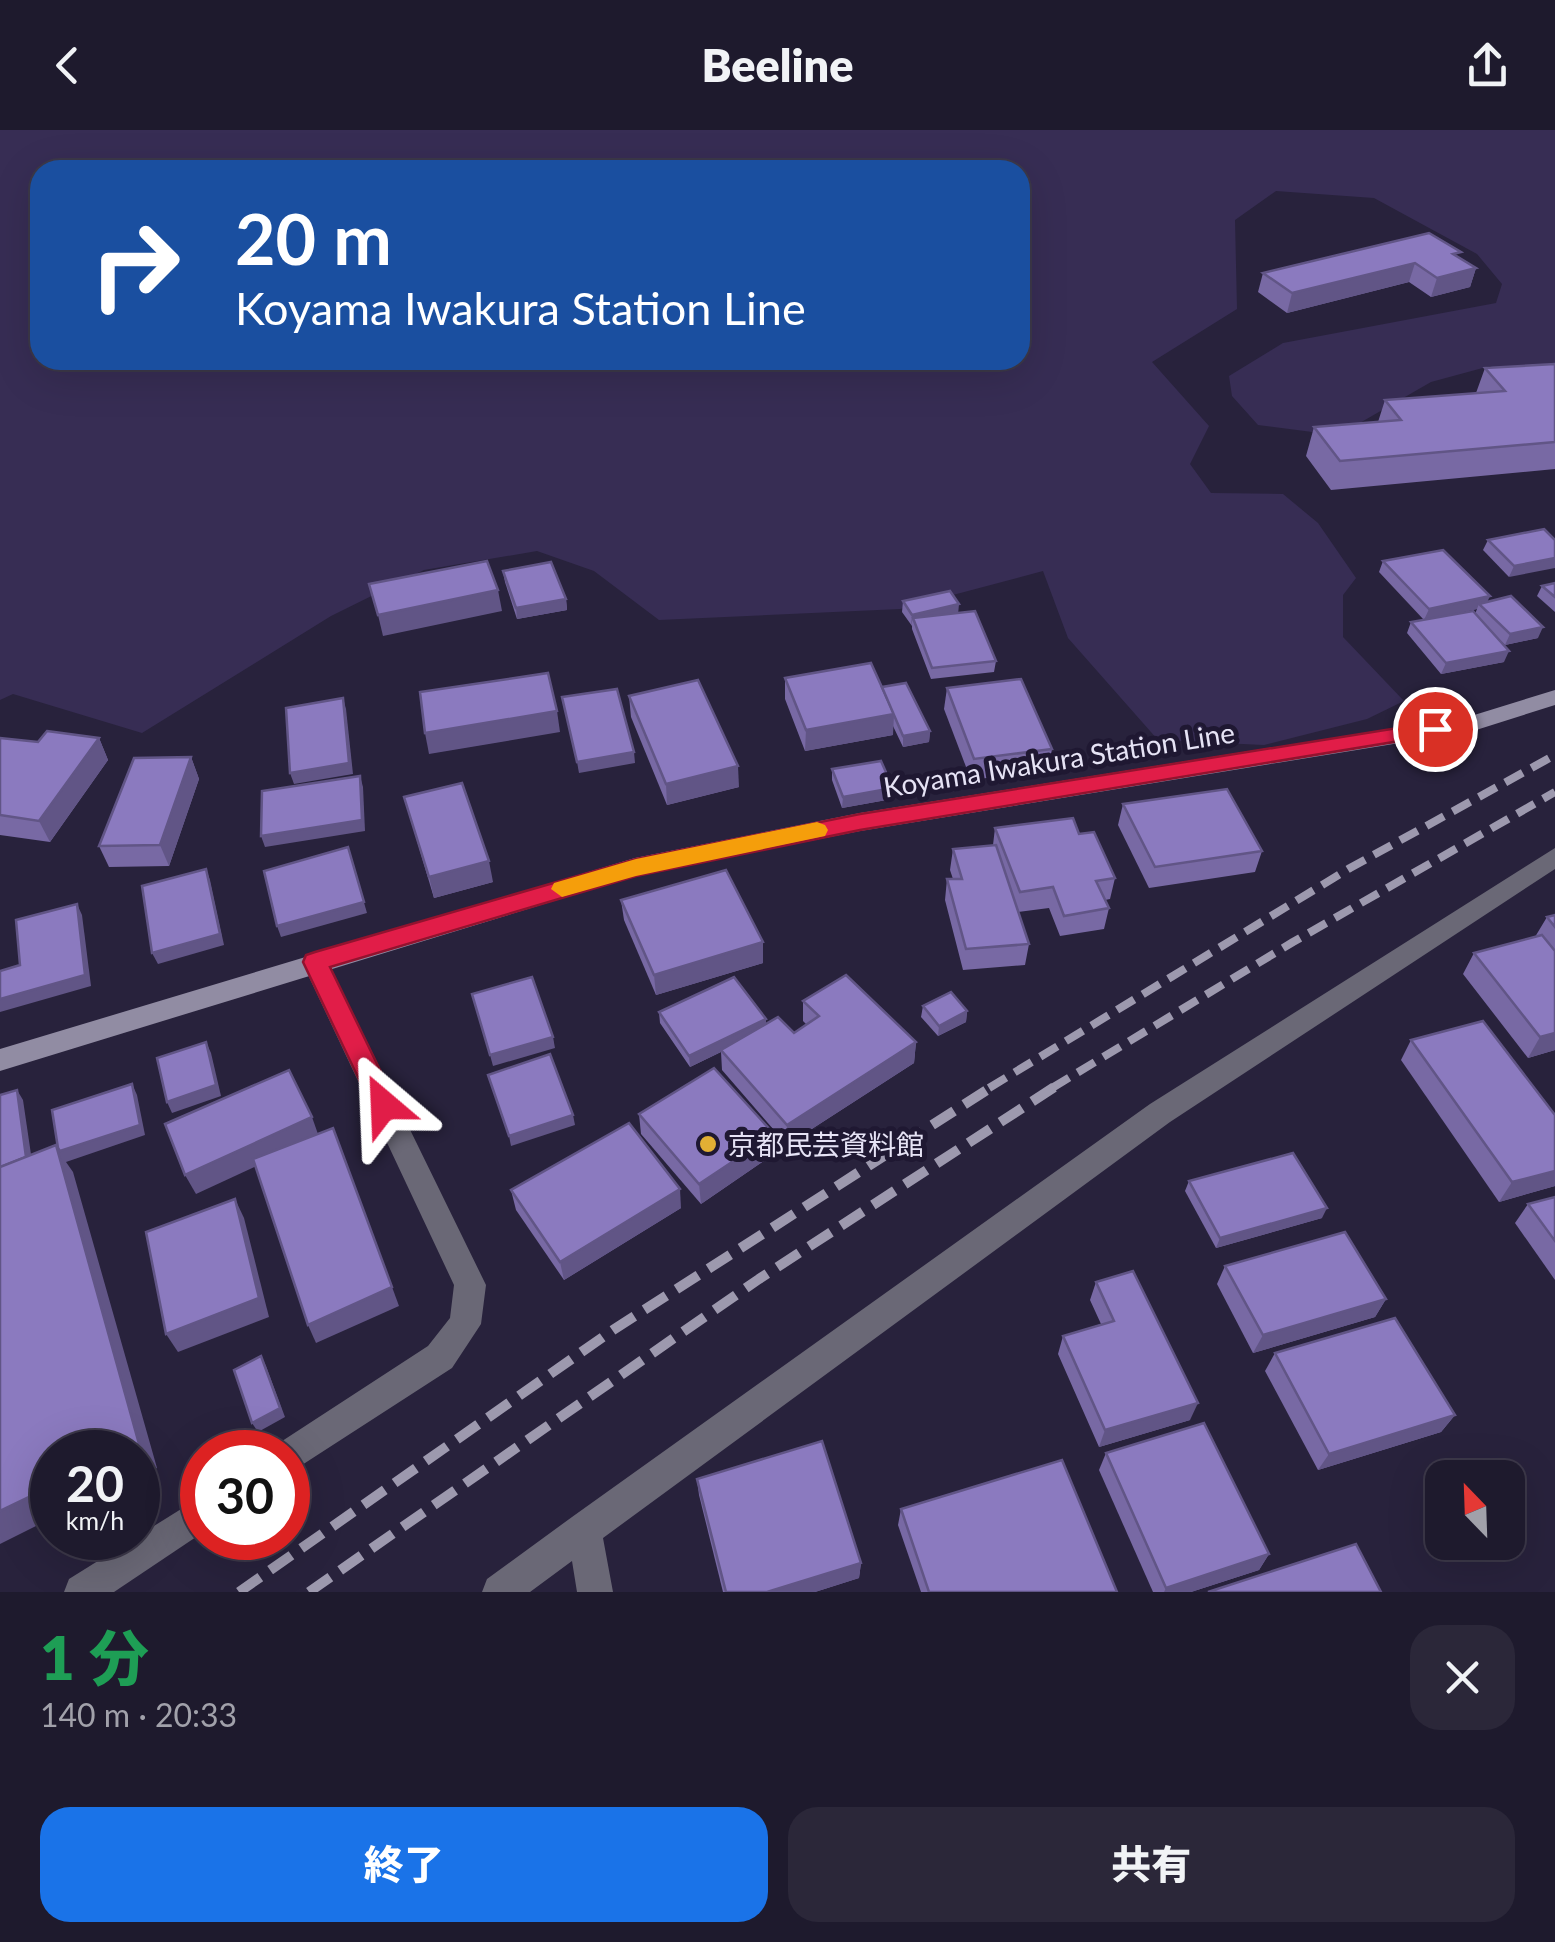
<!DOCTYPE html>
<html lang="ja">
<meta charset="utf-8">
<style>
:root{--surface:#1e1a2d;--page:#2b2739;--text:#f1f3f6;--muted:#a1a1aa;--line:#3c3849;--accent:#1a73e8}
body{margin:0;font-family:Lato,"Noto Sans JP",sans-serif;background:var(--page);color:var(--text);height:100vh;display:flex;flex-direction:column;font-size:38px;white-space:nowrap}
*{box-sizing:border-box;margin:0}
p{font-size:32px;color:var(--muted)}
.icon{flex:none;width:55px;height:55px;fill:none;stroke:currentColor;stroke-width:2;stroke-linecap:round;stroke-linejoin:round}
.map{position:relative;height:1462px;overflow:hidden}
.sheet{display:flex;flex-direction:column;background:var(--surface);flex:1}
.sheet>*{flex:none}
.guide{position:absolute;left:30px;top:30px;width:1000px;height:210px;border-radius:30px;box-shadow:0 10px 40px #0002,0 0 0 2px var(--line);background:#1a4fa0;color:#fff;overflow:hidden}
.needle{width:65px;rotate:337deg}
.controls{position:absolute;left:1425px;top:1330px;display:grid;gap:20px}
.controls a{display:grid;place-items:center;width:100px;height:100px;border-radius:20px;background:var(--surface);box-shadow:0 10px 40px #0002,0 0 0 2px var(--line);font-size:50px}
.speed{position:absolute;left:30px;top:1300px;display:flex;gap:20px;font-size:50px;font-weight:700;text-align:center}
.speed>*{display:grid;place-content:center;width:130px;height:130px;border-radius:50%;background:var(--surface);box-shadow:0 10px 40px #0002,0 0 0 2px var(--line);line-height:1}
.speed small{font-size:25px;font-weight:400}
.speed .limit{border:15px solid #d22;background:#fff;color:#111}
.pin{position:absolute;display:grid;place-items:center;width:85px;height:85px;color:#fff;margin:-42px;border:5px solid #fff;border-radius:50%;box-shadow:0 2px 10px #0007}
.me{position:absolute;width:110px;margin:-55px;rotate:334deg;stroke-linejoin:round;filter:drop-shadow(0 0 8px #0008)}
.turn{display:flex;align-items:center;gap:35px;height:210px;padding:0 40px;font-size:45px}
.turn .icon{width:130px;height:130px;stroke-width:2.5}
.turn b{display:block;font-size:70px;line-height:85px}
.round{display:grid;place-items:center;flex:none;width:105px;height:105px;border-radius:30px;background:var(--page)}
.headline{display:flex;align-items:center;justify-content:space-between;height:170px;padding:0 40px}
h1{font-size:60px;font-weight:800;line-height:75px;color:#1e9e55}
.action{display:flex;gap:20px;margin-top:auto;padding:20px 40px}
.action a{flex:1;height:115px;border-radius:30px;background:var(--accent);color:#fff;font-size:40px;font-weight:800;line-height:115px;text-align:center}
.action a+a{background:var(--page);color:var(--text)}
header{display:flex;justify-content:space-between;align-items:center;height:130px;padding:0 40px;background:var(--surface);font-size:45px;font-weight:800}
.map>svg:first-child{display:block}
.green{fill:#372d54;fill-rule:evenodd}
.lines{fill:none;stroke-linecap:round;stroke-linejoin:round}
.minor{fill:#6a6876;fill-rule:evenodd}
.secondary{fill:#918ca3;fill-rule:evenodd}
.rail-far1{stroke:#9d99ae;stroke-width:8;stroke-dasharray:20 10;stroke-linecap:butt}
.rail{stroke:#9d99ae;stroke-width:10;stroke-dasharray:26 12;stroke-linecap:butt}
.wall{fill:#7869a4;fill-rule:evenodd}
.shaded-wall{fill:#615586}
.building{fill:#8b7abf;stroke:#615586;stroke-width:2.5}
.route{fill:#e11d48;stroke:#92132f;stroke-width:2.5}
.slow{fill:#f59e0b}
.poi-dot{fill:#e2af34;stroke:#1f1832;stroke-width:4}
.labels{text-anchor:middle;dominant-baseline:central;stroke-width:10;stroke-linejoin:round;paint-order:stroke}
.street-label{font-size:28px;fill:#e6e3f5;stroke:#1f1832}
.poi-label{font-size:28px;fill:#e6e3f5;stroke:#1f1832;text-anchor:start}
</style>
<header><svg class="icon" aria-label="back" viewBox="0 0 24 24"><path d="M15 5l-7 7 7 7"/></svg>Beeline<svg class="icon" aria-label="share" viewBox="0 0 24 24"><path d="M12 15V3M7 8l5-5 5 5M5 13v7h14v-7"/></svg></header>
<div class="map">
<svg width="1555" height="1462" viewBox="0 0 1555 1462">
<rect width="100%" height="100%" fill="#28223c"/>
<path class="green" d="M0,0H1555V250L1535,255L1490,236L1431,252L1351,298L1320,303L1258,295L1232,266L1229,246L1283,213L1496,173L1502,154L1477,124L1374,68L1276,61L1235,90L1237,179L1152,232L1209,296L1190,334L1211,363L1283,364L1318,393L1356,448L1343,465V507L1404,571L1367,589L1264,615L1158,610L1068,508L1043,441L900,479L659,490L594,441L537,421L424,440L331,486L142,603L13,564L0,570ZM40,40H1020V230H40Z"/>
<g class="lines">
<g class="minor">
<polygon points="1555,718 1555,739 1170,992 603,1408 613,1462 577,1462 572,1431 530,1462 482,1462 487,1449 572,1387 1150,974"/>
<polygon points="315,822 324,825 328,832 486,1155 481,1194 452,1238 288,1344 288,1322 273,1322 276,1315 428,1216 450,1188 454,1155 302,832 306,825"/>
<polygon points="202,1366 202,1403 114,1462 64,1462 69,1449"/>
</g>
<polygon class="secondary" points="1555,560 1555,575 1473,601 860,701 635,746 0,941 0,919 635,728 860,683 1471,586"/>
<g class="rail-far1">
<polyline points="989,958 1350,738 1555,625"/>
<polyline points="1052,958 1293,812 1555,662"/>
</g>
<g class="rail">
<polyline points="239,1462 613,1200 993,956"/>
<polyline points="309,1462 759,1149 1056,956"/>
</g>
</g>
<g class="wall">
<polygon points="1459,127 1476,138 1470,157 1431,167 1409,152 1287,183 1258,162 1263,143"/>
<polygon points="1555,234 1555,339 1331,360 1306,326 1314,297 1378,292 1385,270 1476,263 1485,238"/>
<polygon points="1544,399 1509,447 1483,420 1488,410"/>
<path d="M1383,431L1487,472L1538,508L1505,515L1489,499L1504,532L1441,544L1407,503L1411,492L1424,490L1379,442ZM1477,479L1475,484L1424,490Z"/>
<polygon points="503,441 566,469 567,480 517,489 505,452"/>
<polygon points="1555,453 1555,482 1537,466 1542,456"/>
<polygon points="903,471 958,483 996,531 994,542 931,549 912,499 912,496 902,482"/>
<polygon points="785,548 882,557 930,601 929,612 903,617 893,596 893,605 805,621 785,569"/>
<polygon points="947,558 1052,619 1048,640 971,650 944,579"/>
<polygon points="629,566 739,657 667,675 631,587"/>
<polygon points="0,608 38,612 99,608 108,630 50,712 0,705"/>
<polygon points="191,627 199,649 169,736 109,737 99,716"/>
<polygon points="832,639 893,658 892,669 842,678 832,650"/>
<polygon points="404,667 493,752 434,768"/>
<polygon points="1123,674 1262,721 1255,742 1149,758 1118,695"/>
<polygon points="995,698 1079,704 1115,748 1110,769 1105,770 1109,778 1104,799 1060,806 1049,778 1018,782 1029,814 1025,835 963,840 945,770 947,749 953,749 950,740 953,719 993,715"/>
<polygon points="621,770 763,812 763,833 656,865 624,790"/>
<polygon points="1555,785 1555,920 1528,928 1463,844 1474,823 1535,807 1547,787"/>
<polygon points="803,871 916,912 914,933 787,1015 722,940 721,922 690,937 660,893 659,882 766,889 766,894 794,903 807,895 803,891"/>
<polygon points="923,876 967,881 966,892 938,906 921,887"/>
<polygon points="1411,910 1555,1056 1499,1072 1401,930"/>
<polygon points="639,984 774,1024 701,1074 641,1004"/>
<polygon points="1189,1051 1322,1088 1216,1118 1185,1061"/>
<polygon points="511,1060 681,1078 564,1150 516,1080"/>
<polygon points="1555,1067 1555,1150 1515,1093 1528,1074"/>
<polygon points="1225,1136 1386,1169 1375,1187 1253,1223 1217,1154"/>
<polygon points="1096,1152 1190,1290 1099,1317 1058,1224 1063,1206 1101,1194 1090,1170"/>
<polygon points="1275,1223 1455,1285 1441,1302 1318,1340 1265,1241"/>
<polygon points="1106,1323 1269,1424 1259,1440 1191,1462 1153,1462 1099,1340"/>
<polygon points="697,1349 861,1433 859,1448 815,1462 723,1462 699,1365"/>
<polygon points="901,1379 1117,1462 921,1462 898,1395"/>
</g>
<g class="shaded-wall">
<polygon points="1415,133 1409,152 1287,183 1292,163"/>
<polygon points="1476,138 1470,157 1431,167 1437,148"/>
<polygon points="1555,428 1555,438 1509,447 1514,436"/>
<polygon points="498,460 502,481 383,506 378,485"/>
<polygon points="1490,466 1485,477 1479,474 1477,479 1424,490 1429,479"/>
<polygon points="566,469 567,480 517,489 516,478"/>
<polygon points="959,474 958,485 913,488 911,496 912,485"/>
<polygon points="1543,497 1538,508 1505,515 1510,504"/>
<polygon points="1509,521 1504,532 1441,544 1446,533"/>
<polygon points="343,568 346,579 353,644 294,654 290,643"/>
<polygon points="557,581 560,602 429,624 425,603"/>
<polygon points="894,584 893,605 805,621 806,600"/>
<polygon points="930,601 929,612 903,617 903,606"/>
<polygon points="99,608 108,630 50,712 39,691"/>
<polygon points="634,622 635,633 579,643 577,632"/>
<polygon points="191,627 199,649 169,736 160,715"/>
<polygon points="738,636 739,657 667,675 666,654"/>
<polygon points="360,646 363,657 365,701 265,717 261,706"/>
<polygon points="893,658 892,669 842,678 843,667"/>
<polygon points="348,717 367,783 281,807 277,796"/>
<polygon points="489,731 493,752 434,768 429,747"/>
<polygon points="206,739 210,750 224,815 158,834 152,823"/>
<polygon points="77,774 82,785 91,856 0,882 0,869"/>
<polygon points="763,812 763,833 656,865 654,845"/>
<polygon points="967,881 966,892 938,906 939,896"/>
<polygon points="766,889 766,900 690,937 689,926"/>
<polygon points="1555,903 1555,920 1528,928 1540,907"/>
<polygon points="553,907 555,918 493,936 490,925"/>
<polygon points="206,912 211,923 221,966 172,983 167,972"/>
<polygon points="916,912 914,933 787,1015 787,995"/>
<polygon points="132,954 137,965 145,1005 66,1032 73,1042 157,1338 138,1347 138,1322 121,1322 56,1015 60,1021"/>
<polygon points="17,960 23,970 33,1038 0,1049"/>
<polygon points="573,985 575,995 511,1016 509,1006"/>
<polygon points="312,987 319,1007 196,1064 185,1045"/>
<polygon points="774,1004 774,1024 701,1074 699,1054"/>
<polygon points="341,1018 399,1176 316,1213 308,1195"/>
<polygon points="1555,1041 1555,1056 1499,1072 1512,1052"/>
<polygon points="680,1059 681,1078 564,1150 560,1132"/>
<polygon points="235,1069 244,1088 269,1187 178,1222 166,1204"/>
<polygon points="1327,1078 1322,1088 1216,1118 1220,1108"/>
<polygon points="1386,1169 1375,1187 1253,1223 1263,1205"/>
<polygon points="261,1226 266,1236 285,1287 258,1302 252,1293"/>
<polygon points="1198,1273 1190,1290 1099,1317 1105,1300"/>
<polygon points="1455,1285 1441,1302 1318,1340 1329,1324"/>
<polygon points="52,1356 52,1388 0,1414 0,1381"/>
<polygon points="1269,1424 1259,1440 1191,1462 1164,1462 1166,1458"/>
<polygon points="861,1433 859,1448 815,1462 767,1462"/>
</g>
<g class="building">
<polygon points="1429,103 1461,122 1453,124 1476,138 1437,148 1415,133 1292,163 1263,143"/>
<polygon points="1555,234 1555,312 1340,331 1314,297 1401,290 1385,270 1505,261 1485,238"/>
<polygon points="1544,399 1555,410 1555,428 1514,436 1488,410"/>
<polygon points="1443,420 1490,466 1429,479 1383,431"/>
<polygon points="487,431 498,460 378,485 369,454"/>
<polygon points="551,432 566,469 516,478 503,441"/>
<polygon points="1555,453 1555,467 1542,456"/>
<polygon points="950,461 959,474 912,485 903,471"/>
<polygon points="1511,466 1543,497 1510,504 1479,474"/>
<polygon points="975,481 996,531 932,538 913,488"/>
<polygon points="1473,481 1509,521 1446,533 1411,492"/>
<polygon points="871,533 894,584 806,600 785,548"/>
<polygon points="548,543 557,581 425,603 420,562"/>
<polygon points="1021,549 1052,619 974,629 947,558"/>
<polygon points="698,550 738,636 666,654 629,566"/>
<polygon points="906,553 930,601 903,606 882,557"/>
<polygon points="617,559 634,622 577,632 562,567"/>
<polygon points="343,568 349,633 290,643 286,578"/>
<polygon points="47,601 99,608 39,691 0,685 0,608 38,612"/>
<polygon points="191,627 160,715 99,716 134,628"/>
<polygon points="881,631 893,658 843,667 832,639"/>
<polygon points="360,646 362,690 261,706 262,661"/>
<polygon points="462,653 489,731 429,747 404,667"/>
<polygon points="1227,659 1262,721 1155,737 1123,674"/>
<polygon points="1073,688 1079,704 1094,702 1115,748 1096,751 1109,778 1064,786 1053,757 1020,762 995,698"/>
<polygon points="996,715 1029,814 966,819 947,749 962,749 953,719"/>
<polygon points="348,717 364,772 277,796 264,741"/>
<polygon points="206,739 220,804 152,823 142,756"/>
<polygon points="726,740 763,812 654,845 621,770"/>
<polygon points="77,774 85,845 0,869 0,841 20,835 16,790"/>
<polygon points="1555,785 1555,797 1547,787"/>
<polygon points="1542,805 1555,821 1555,903 1540,907 1474,823"/>
<polygon points="846,845 916,912 787,995 721,920 778,887 794,903 819,886 803,871"/>
<polygon points="532,847 553,907 490,925 472,864"/>
<polygon points="734,847 766,889 689,926 659,882"/>
<polygon points="951,862 967,881 939,896 923,876"/>
<polygon points="1483,891 1555,985 1555,1041 1512,1052 1411,910"/>
<polygon points="206,912 216,955 167,972 157,928"/>
<polygon points="550,924 573,985 509,1006 488,945"/>
<polygon points="714,938 774,1004 699,1054 639,984"/>
<polygon points="289,940 312,987 185,1045 165,994"/>
<polygon points="132,954 140,995 60,1021 58,1018 52,980"/>
<polygon points="17,960 26,1027 0,1037 0,965"/>
<polygon points="629,993 680,1059 560,1132 511,1060"/>
<polygon points="333,998 392,1157 308,1195 253,1029"/>
<polygon points="56,1015 139,1314 121,1322 52,1322 52,1356 0,1381 0,1037"/>
<polygon points="1293,1023 1327,1078 1220,1108 1189,1051"/>
<polygon points="1555,1067 1555,1111 1528,1074"/>
<polygon points="235,1069 259,1168 166,1204 146,1102"/>
<polygon points="1345,1102 1386,1169 1263,1205 1225,1136"/>
<polygon points="1133,1141 1198,1273 1105,1300 1063,1206 1114,1191 1096,1152"/>
<polygon points="1395,1188 1455,1285 1329,1324 1275,1223"/>
<polygon points="261,1226 280,1278 252,1293 234,1240"/>
<polygon points="1204,1293 1269,1424 1166,1458 1106,1323"/>
<polygon points="822,1311 861,1433 767,1462 726,1462 697,1349"/>
<polygon points="1062,1330 1117,1462 929,1462 901,1379"/>
<polygon points="1356,1414 1381,1462 1208,1462"/>
</g>
<polygon class="route" points="1435,592 1445,599 1442,604 860,700 636,746 330,837 397,975 393,983 384,986 375,983 303,832 306,825 315,822 636,729 860,684"/>
<polygon class="slow" points="817,692 825,695 828,700 825,706 636,746 562,767 551,759 554,753 636,729"/>
<circle class="poi-dot" cx="708" cy="1014" r="10"/>
<g class="labels">
<g class="street-label">
<text transform="translate(1059 629) rotate(-9)">Koyama Iwakura Station Line</text>
</g>
<g class="poi-label">
<text x="728" y="1014">京都民芸資料館</text>
</g>
</g>
</svg>
<div class="controls">
<a><svg class="needle" viewBox="-14 -14 28 28"><path d="M0-13l5 13h-10z" fill="#e53935"/><path d="M0 13l5-13h-10z" fill="#a1a1aa"/></svg></a>
</div>
<div class="speed"><div>20<small>km/h</small></div><div class="limit">30</div></div>
<div class="pin" style="left:1435px;top:599px;background:#d93025"><svg class="icon" aria-label="arrive" viewBox="0 0 24 24"><path d="M6 21V4h12l-3 4 3 4H6"/></svg></div>
<svg class="me" style="left:384px;top:975px" viewBox="-20 -20 40 40"><path d="M0-17L14 15 0 8-14 15z" fill="#e11d48" stroke="#fff" stroke-width="4"/></svg>
<div class="guide">
<div class="turn"><svg class="icon" aria-label="right" viewBox="0 0 24 24"><path d="M7 20v-9h11M14 6l5 5-5 5"/></svg><div><b>20 m</b>Koyama Iwakura Station Line</div></div>
</div>
</div>
<section class="sheet">
<div class="headline"><div><h1>1 分</h1><p>140 m · 20:33</p></div><a class="round"><svg class="icon" aria-label="close" viewBox="0 0 24 24"><path d="M6 6l12 12M18 6L6 18"/></svg></a></div>
<div class="action"><a>終了</a><a>共有</a></div>
</section>
